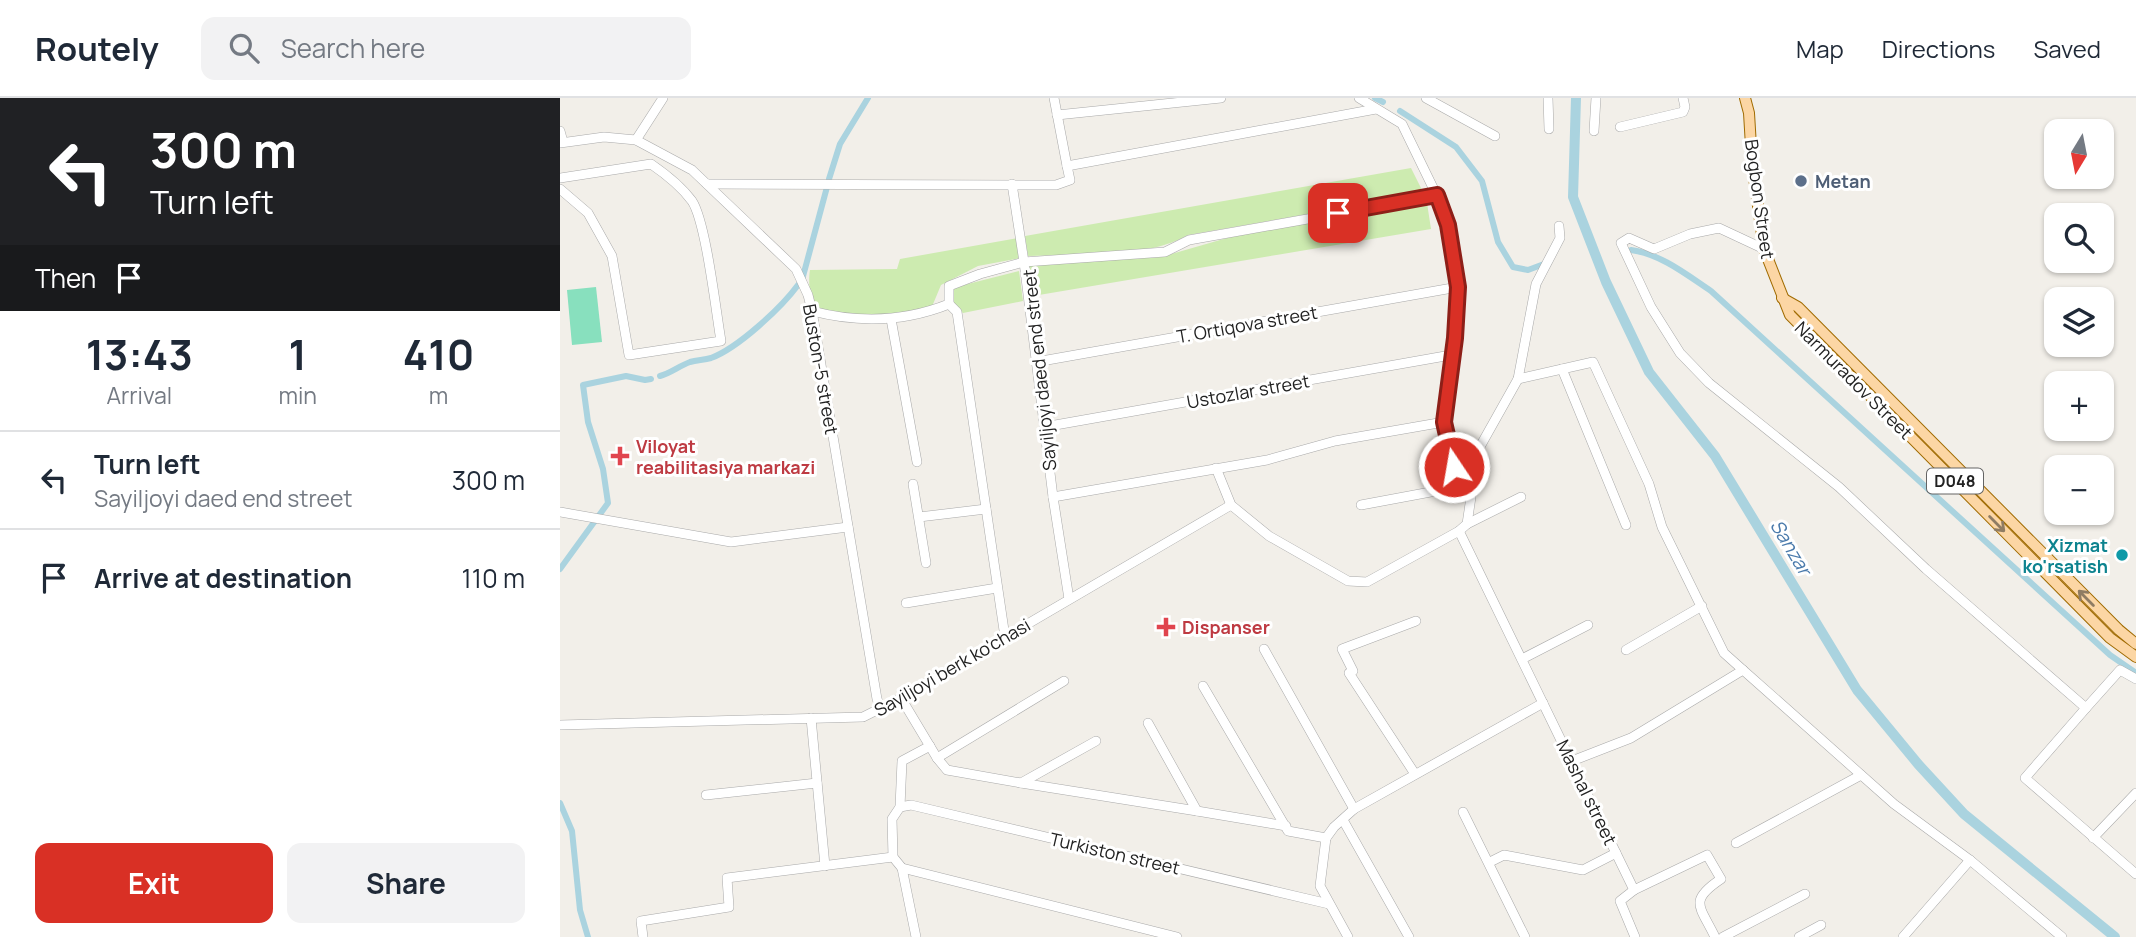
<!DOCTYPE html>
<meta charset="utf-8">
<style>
:root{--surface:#fff;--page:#f2f2f3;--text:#1f2937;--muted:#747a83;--line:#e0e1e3;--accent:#d93025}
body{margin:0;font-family:Manrope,sans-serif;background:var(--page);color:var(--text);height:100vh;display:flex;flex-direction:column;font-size:26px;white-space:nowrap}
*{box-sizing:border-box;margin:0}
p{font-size:23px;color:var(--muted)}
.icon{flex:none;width:38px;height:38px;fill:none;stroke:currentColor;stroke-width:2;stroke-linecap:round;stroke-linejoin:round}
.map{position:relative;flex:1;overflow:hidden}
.panel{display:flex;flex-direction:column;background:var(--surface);width:560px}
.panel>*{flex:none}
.hud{background:#202124;color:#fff;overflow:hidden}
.needle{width:46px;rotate:190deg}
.tools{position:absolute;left:1484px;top:21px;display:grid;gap:14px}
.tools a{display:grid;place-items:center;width:70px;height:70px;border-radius:14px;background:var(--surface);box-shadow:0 2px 5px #0004;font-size:35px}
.pin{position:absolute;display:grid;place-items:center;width:60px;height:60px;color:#fff;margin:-30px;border-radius:14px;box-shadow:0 4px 10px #0006}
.me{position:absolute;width:77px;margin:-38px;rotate:348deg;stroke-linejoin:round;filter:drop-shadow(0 0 5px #0008)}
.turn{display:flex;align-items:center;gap:24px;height:147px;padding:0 35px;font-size:32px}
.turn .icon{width:91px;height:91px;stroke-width:2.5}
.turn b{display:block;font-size:49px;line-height:60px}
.then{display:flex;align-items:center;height:66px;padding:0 35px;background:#0003;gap:14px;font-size:26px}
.eta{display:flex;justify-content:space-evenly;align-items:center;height:119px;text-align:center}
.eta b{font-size:42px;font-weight:700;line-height:49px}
.button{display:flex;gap:14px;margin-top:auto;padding:14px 35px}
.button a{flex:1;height:80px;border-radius:14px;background:var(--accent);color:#fff;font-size:28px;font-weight:700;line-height:80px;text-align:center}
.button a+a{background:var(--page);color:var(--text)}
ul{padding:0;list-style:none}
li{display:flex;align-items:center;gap:21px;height:98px;padding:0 35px;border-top:2px solid var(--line)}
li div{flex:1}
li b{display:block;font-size:26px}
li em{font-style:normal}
header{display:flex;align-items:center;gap:42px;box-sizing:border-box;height:98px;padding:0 35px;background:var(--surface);border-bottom:2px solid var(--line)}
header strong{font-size:33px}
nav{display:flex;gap:38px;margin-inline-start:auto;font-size:24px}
.search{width:490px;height:63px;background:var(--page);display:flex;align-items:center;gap:18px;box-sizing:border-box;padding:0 24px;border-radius:14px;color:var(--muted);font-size:26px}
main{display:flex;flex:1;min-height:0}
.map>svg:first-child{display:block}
.grass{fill:#cdebb0}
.pitch{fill:#88e0be}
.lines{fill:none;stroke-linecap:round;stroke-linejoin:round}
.canal{stroke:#aad3df;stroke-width:6}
.river{stroke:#aad3df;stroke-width:10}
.minor-casing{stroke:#a9a9a9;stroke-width:10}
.major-casing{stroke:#a06b00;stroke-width:12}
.minor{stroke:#fff;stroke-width:9}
.major{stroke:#fcd6a4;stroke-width:10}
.oneway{stroke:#8f7c63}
.route-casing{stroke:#8d1f18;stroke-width:18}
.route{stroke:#d93025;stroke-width:12}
.service-dot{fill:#5c6f8a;stroke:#fff;stroke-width:2.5}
.health-dot{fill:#e0444e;stroke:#fff;stroke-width:2.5}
.culture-dot{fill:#0f9aa8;stroke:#fff;stroke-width:2.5}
.labels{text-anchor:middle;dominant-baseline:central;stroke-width:6;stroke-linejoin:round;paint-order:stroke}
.shield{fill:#fff;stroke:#646464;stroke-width:2}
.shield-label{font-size:16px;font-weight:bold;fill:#222}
.service-label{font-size:18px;font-weight:bold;fill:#4e5e75;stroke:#fff;text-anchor:start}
.street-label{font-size:18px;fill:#222;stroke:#fff}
.health-label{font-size:18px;font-weight:bold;fill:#be3a42;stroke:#fff;text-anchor:start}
.culture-label{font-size:18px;font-weight:bold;fill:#0d838f;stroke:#fff;text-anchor:end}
.water-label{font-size:19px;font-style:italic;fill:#4a7aab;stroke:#fff}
</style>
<header>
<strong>Routely</strong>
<div class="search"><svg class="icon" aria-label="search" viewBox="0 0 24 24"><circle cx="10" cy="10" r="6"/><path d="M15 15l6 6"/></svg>Search here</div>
<nav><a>Map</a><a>Directions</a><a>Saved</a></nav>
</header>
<main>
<section class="panel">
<div class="hud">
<div class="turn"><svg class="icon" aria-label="left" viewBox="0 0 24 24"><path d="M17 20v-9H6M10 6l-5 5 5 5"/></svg><div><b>300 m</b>Turn left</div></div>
<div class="then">Then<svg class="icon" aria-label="arrive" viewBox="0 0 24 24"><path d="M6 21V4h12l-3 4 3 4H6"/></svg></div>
</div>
<div class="eta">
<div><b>13:43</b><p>Arrival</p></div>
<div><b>1</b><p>min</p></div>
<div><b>410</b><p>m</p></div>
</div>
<ul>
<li><svg class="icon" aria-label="left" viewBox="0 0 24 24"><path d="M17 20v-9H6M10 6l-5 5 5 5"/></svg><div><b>Turn left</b><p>Sayiljoyi daed end street</p></div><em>300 m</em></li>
<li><svg class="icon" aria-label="arrive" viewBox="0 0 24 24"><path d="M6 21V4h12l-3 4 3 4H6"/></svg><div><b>Arrive at destination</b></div><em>110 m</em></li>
</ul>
<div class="button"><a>Exit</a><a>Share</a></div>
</section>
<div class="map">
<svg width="1576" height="839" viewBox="0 0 1576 839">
<rect width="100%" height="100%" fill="#f2efe9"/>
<g class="grass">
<path d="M851,70L864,96L628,137C586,161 516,156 468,158L465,138Z"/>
<polygon points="867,105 871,131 473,198 469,167 601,159 667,140 760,121"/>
<path d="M458,140L460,160L418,168L381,187L371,211C346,216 283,223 261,213C249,207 248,184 250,172L337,171L340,161Z"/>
<polygon points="459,173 463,203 403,215 394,208 392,190"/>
</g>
<polygon class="pitch" points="36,189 42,244 12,247 7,192"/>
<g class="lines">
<g class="canal">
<polyline points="815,0 823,4"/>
<polyline points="840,13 896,49 922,83 938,144 953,169 968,172 984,166"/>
<polyline points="269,81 280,46 308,0"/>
<path d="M1071,152C1101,156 1127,177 1151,193L1550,557L1576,575"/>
<polyline points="242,182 267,89"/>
<path d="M100,278C111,275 119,268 130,264C137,262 144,262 151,260C178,250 221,210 238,187"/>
<polyline points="0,471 48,405 43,371 28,324 23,287 66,278 85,282 91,281"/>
<polyline points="0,705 12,733 20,812 28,839"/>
</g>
<polyline class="river" points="1016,0 1013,99 1046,184 1089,274 1155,358 1297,592 1358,666 1404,716 1555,839"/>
<g class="minor-casing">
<g id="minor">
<polyline points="494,0 507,68"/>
<polyline points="866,0 935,38"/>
<polyline points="988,0 989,31"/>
<polyline points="497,17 661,0"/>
<polyline points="1060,29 1123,14 1125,9 1123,0"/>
<polyline points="0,33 3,44"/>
<polyline points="1034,33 1036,0"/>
<polyline points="76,42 103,0"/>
<polyline points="0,45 44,39 76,42 132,72 236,171 248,197 252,213 317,601 321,611"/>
<path d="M0,80L91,66C107,77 121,88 132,103C146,124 156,214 161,243L69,257L52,158L28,115L0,91"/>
<polyline points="147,86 496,87 510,82 507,68 816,11"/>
<polyline points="1204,151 1159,130 1130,136 1094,151 1069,140 1061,145 1091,209 1120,255 1149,285 1279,389 1366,471 1526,610 1560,572 1576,581"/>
<polyline points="389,206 397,214 445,539"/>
<path d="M252,213C298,225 344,224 389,206V188L420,176L464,164L452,86"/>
<polyline points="331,221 357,364"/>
<polyline points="476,264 898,189"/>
<polyline points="1002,271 1066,427"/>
<polyline points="958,281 1033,264 1089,386 1102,429 1164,555 1183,572"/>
<polyline points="484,329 891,257"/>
<polyline points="656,370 671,407 709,438 788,483 807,484 899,433 907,426 911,399 903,379 894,369 884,324 895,240 898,189 888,127 877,98 842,26 799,0"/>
<polyline points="353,386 366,465"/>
<polyline points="493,399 707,362 775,343 884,324"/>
<polyline points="801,407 892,390 903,379 958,281 976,186 1000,140 999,128"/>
<polyline points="0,414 171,444 288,429"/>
<polyline points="359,419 426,411"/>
<polyline points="907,426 961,399"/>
<path d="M899,433L1074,792L1147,757L1161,781C1128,803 1140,808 1155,839"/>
<polyline points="509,501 493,399 464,164 605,154 629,142 877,98"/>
<polyline points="346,505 437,490"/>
<polyline points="704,551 794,711"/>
<polyline points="1066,552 1142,508"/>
<polyline points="962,561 1028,527"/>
<polyline points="643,588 728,733 766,740 760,788 788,839"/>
<polyline points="341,600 377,660 387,672 461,685 536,643"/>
<polyline points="1526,610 1465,680 1576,776"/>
<polyline points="251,620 265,768"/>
<polyline points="588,625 637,713 726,728"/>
<polyline points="0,627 303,619 341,600 671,407"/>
<polyline points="377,660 504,583"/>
<polyline points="1012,663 1071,640 1183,572 1334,706 1410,762 1502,839"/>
<polyline points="855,676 789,575 793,573 782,551 856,523"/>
<polyline points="461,685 637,713"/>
<polyline points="146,697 257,685"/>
<polyline points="340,709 351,707 769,806"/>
<polyline points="903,714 965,839"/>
<polyline points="783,722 849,839"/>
<polyline points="766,740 774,729 794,711 983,605"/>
<polyline points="1533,740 1576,695"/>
<polyline points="1176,745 1301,677"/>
<polyline points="930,764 944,757 1023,772 1056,755"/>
<polyline points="342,770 617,839"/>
<polyline points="1074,792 1060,803 1075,839"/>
<polyline points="83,839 81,823 169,809 167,780 333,759"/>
<polyline points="356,839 342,770 333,759 332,721 340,709 342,663 370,648"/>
<polyline points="1163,839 1245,796"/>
<polyline points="1239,839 1261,827"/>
<polyline points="1343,839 1410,762"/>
</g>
</g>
<g class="major-casing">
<g id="major">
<polyline points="1185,0 1189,15 1192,65 1204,151 1230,217 1550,540 1576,559"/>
<polyline points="1222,200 1238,209 1559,532 1576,546"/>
</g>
</g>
<use href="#minor" class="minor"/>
<use href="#major" class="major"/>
</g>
<defs><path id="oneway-shaft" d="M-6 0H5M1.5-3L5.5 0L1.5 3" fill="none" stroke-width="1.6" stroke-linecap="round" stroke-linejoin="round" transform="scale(1.75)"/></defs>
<g class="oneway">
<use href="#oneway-shaft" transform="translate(1437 426) rotate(45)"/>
<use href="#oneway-shaft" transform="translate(1526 500) rotate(-135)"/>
</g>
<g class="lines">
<g class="route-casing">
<polyline id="route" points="778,115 877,97 888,127 898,189 895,240 884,324 894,369"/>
</g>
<use href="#route" class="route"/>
</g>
<circle class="service-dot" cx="1241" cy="83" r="7"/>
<g class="health-dot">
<path d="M56.5 347.5h7v7h7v7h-7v7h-7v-7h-7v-7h7z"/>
<path d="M602.5 518.5h7v7h7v7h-7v7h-7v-7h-7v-7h7z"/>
</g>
<circle class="culture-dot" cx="1562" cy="457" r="7"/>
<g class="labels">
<rect class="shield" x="1367" y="370.5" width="56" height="25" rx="5"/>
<g class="shield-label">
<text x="1395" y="383">D048</text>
</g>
<g class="service-label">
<text x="1255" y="83">Metan</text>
</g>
<g class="street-label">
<text transform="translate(1200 101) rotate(82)">Bogbon Street</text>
<text transform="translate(687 226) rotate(-10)">T. Ortiqova street</text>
<text transform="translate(261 271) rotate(80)">Buston-5 street</text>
<text transform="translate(479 272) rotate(-96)">Sayiljoyi daed end street</text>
<text transform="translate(1294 282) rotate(45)">Narmuradov Street</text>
<text transform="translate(688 293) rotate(-10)">Ustozlar street</text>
<text transform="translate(392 569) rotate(-30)">Sayiljoyi berk ko'chasi</text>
<text transform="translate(1027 694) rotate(64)">Mashal street</text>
<text transform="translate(555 755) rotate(13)">Turkiston street</text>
</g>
<g class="health-label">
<text x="76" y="348">Viloyat<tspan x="76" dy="21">reabilitasiya markazi</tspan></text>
<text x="622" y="529">Dispanser</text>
</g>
<g class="culture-label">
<text x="1548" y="447">Xizmat<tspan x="1548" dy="21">ko'rsatish</tspan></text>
</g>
<g class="water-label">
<text transform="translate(1231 449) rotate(59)">Sanzar</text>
</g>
</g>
</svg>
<div class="tools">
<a><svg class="needle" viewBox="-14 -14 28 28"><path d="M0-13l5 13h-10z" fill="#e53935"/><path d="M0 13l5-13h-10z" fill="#747a83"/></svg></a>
<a><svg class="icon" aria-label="search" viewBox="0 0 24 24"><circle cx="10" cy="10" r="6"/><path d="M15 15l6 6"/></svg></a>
<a><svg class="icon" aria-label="layers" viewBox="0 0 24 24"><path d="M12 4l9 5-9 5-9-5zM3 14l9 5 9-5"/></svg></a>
<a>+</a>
<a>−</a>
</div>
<div class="pin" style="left:778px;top:115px;background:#d93025"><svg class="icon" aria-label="arrive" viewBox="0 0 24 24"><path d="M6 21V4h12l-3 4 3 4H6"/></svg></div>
<svg class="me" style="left:894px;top:369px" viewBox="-20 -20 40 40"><circle r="17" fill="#d93025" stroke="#fff" stroke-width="3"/><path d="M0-11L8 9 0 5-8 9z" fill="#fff"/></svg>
</div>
</main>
